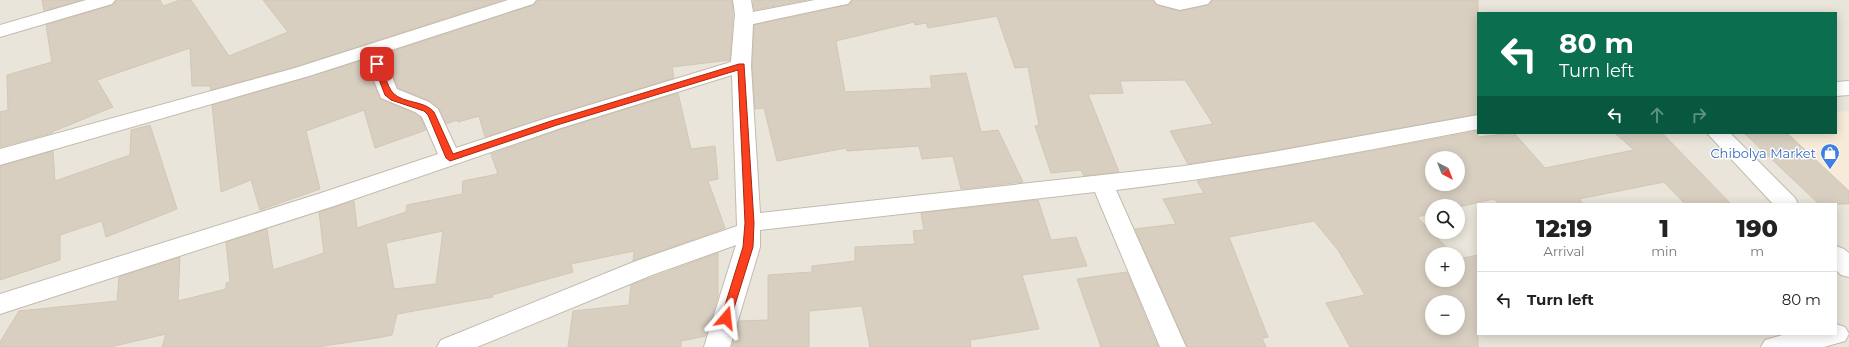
<!DOCTYPE html>
<meta charset="utf-8">
<style>
:root{--surface:#fff;--page:#f6f6f6;--text:#222;--muted:#767676;--line:#e0e0e0}
body{margin:0;font-family:Montserrat,sans-serif;background:var(--page);color:var(--text);height:100vh;display:flex;flex-direction:column;font-size:15px;white-space:nowrap}
*{box-sizing:border-box;margin:0}
p{font-size:13px;color:var(--muted)}
.icon{flex:none;width:22px;height:22px;fill:none;stroke:currentColor;stroke-width:2;stroke-linecap:round;stroke-linejoin:round}
.map{position:relative;flex:1;overflow:hidden}
.sheet{position:absolute;left:1477px;top:203px;width:360px;height:132px;display:flex;flex-direction:column;background:var(--surface);border-radius:0px;box-shadow:0 2px 10px #0003}
.sheet>*{flex:none}
.top-card{position:absolute;left:1477px;top:12px;width:360px;height:122px;border-radius:0px;box-shadow:0 2px 10px #0003;background:#0b6e4f;color:#fff;overflow:hidden}
.needle{width:26px;rotate:138deg}
.fabs{position:absolute;left:1425px;top:151px;display:grid;gap:8px}
.fabs a{display:grid;place-items:center;width:40px;height:40px;border-radius:50%;background:var(--surface);box-shadow:0 2px 10px #0003;font-size:20px}
.pin{position:absolute;display:grid;place-items:center;width:34px;height:34px;color:#fff;margin:-17px;border-radius:8px;box-shadow:0 2px 6px #0006}
.me{position:absolute;width:44px;margin:-22px;rotate:17deg;stroke-linejoin:round;filter:drop-shadow(0 0 3px #0008)}
.turn{display:flex;align-items:center;gap:14px;height:84px;padding:0 16px;font-size:18px}
.turn .icon{width:52px;height:52px;stroke-width:2.5}
.turn b{display:block;font-size:28px;line-height:34px}
.lanes{display:flex;align-items:center;height:38px;padding:0 16px;background:#0003;justify-content:center;gap:20px;direction:ltr}
.lanes .off{opacity:.35}
.eta{display:flex;justify-content:space-evenly;align-items:center;height:68px;text-align:center}
.eta b{font-size:24px;font-weight:800;line-height:28px}
ul{padding:0;list-style:none}
li{display:flex;align-items:center;gap:12px;height:56px;padding:0 16px;border-top:1px solid var(--line)}
li div{flex:1}
li b{display:block;font-size:15px}
li em{font-style:normal}
.map>svg:first-child{display:block}
.residential{fill:#eae5da;fill-rule:evenodd}
.commercial{fill:#f7ead8}
.building{fill:#d8cfc1;stroke:#d3c7b4;fill-rule:evenodd}
.lines{fill:none;stroke-linecap:round;stroke-linejoin:round}
.minor-casing{stroke:#c2bbae;stroke-width:2}
.minor{fill:#fff;fill-rule:evenodd}
.route{fill:#fc3f1d;stroke:#a42913}
.labels{text-anchor:middle;dominant-baseline:central;stroke-width:3;stroke-linejoin:round;paint-order:stroke}
.shop-label{font-size:13px;fill:#366cbe;stroke:#fff;text-anchor:end}
</style>
<div class="map">
<svg width="1849" height="347" viewBox="0 0 1849 347">
<rect width="100%" height="100%" fill="#f6f3ec"/>
<path class="residential" d="M0,0H1849V347H0ZM1478,13H1836V133H1478ZM1432,158H1458V184H1432ZM1478,204H1836V334H1478ZM1432,206H1458V232H1432ZM1432,254H1458V280H1432ZM1432,302H1458V328H1432Z"/>
<polygon class="commercial" points="1849,111 1849,208 1772,133 1836,133 1836,112"/>
<g class="building">
<polygon points="42,0 81,0 44,11"/>
<polygon points="116,0 160,0 163,6 180,0 191,0 229,56 288,32 263,0 503,0 295,67 211,90 210,86 192,86 190,48 97,80 113,107 52,132 52,133 0,147 0,112 8,110 7,75 52,62 46,25 112,5"/>
<polygon points="537,0 732,0 733,14 730,60 672,67 674,78 485,137 479,116 458,122 457,120 446,124 439,108 430,101 398,88 384,54 533,5"/>
<polygon points="753,0 807,0 754,10"/>
<polygon points="852,0 1153,0 1157,5 1180,11 1208,5 1212,0 1478,0 1478,114 1267,152 1188,164 1170,131 1213,124 1185,80 1120,81 1123,93 1088,94 1119,172 1084,176 1081,170 1051,173 1035,126 1039,125 1028,67 1015,68 997,16 928,28 926,23 915,25 914,22 836,41 845,92 932,88 930,76 966,73 981,132 998,130 1023,182 961,189 953,156 922,159 919,146 847,151 846,148 777,161 764,108 755,109 752,66 754,25 848,5"/>
<polygon points="364,60 380,99 414,113 421,118 426,130 375,148 364,110 306,131 320,189 260,210 251,180 221,192 212,105"/>
<path d="M678,93L691,149L715,146L718,179L708,181L725,228L717,231L633,261L634,251L571,264L573,272L492,295L493,297L397,314L392,335L377,338L317,347H162L166,334L110,347H0V342L19,311L117,301L119,277L180,257L178,301L226,289V283L230,282L226,242L267,229L273,270L324,253L319,212L354,201L357,228L406,212L407,205L462,194L463,181L498,174L491,154L561,129ZM443,231L436,284L394,289L386,243Z"/>
<polygon points="150,125 177,209 106,237 102,221 60,235 60,260 0,280 0,166 53,151 55,181 130,155 131,130"/>
<path d="M1478,131V137L1514,133L1545,168L1634,150L1615,133H1662L1731,204H1685L1664,182L1579,199L1583,204H1499L1494,199L1458,207L1432,206V213L1417,217L1453,254H1432V280H1458V259L1478,255V347H1350L1326,303L1365,295L1338,250L1314,221L1229,237L1268,337L1262,338L1266,347H1187L1135,229L1176,224L1163,199L1204,193L1197,181L1298,164ZM1432,158H1458V184H1432ZM1432,302H1458V328H1432Z"/>
<polygon points="1744,133 1787,133 1849,191 1849,204 1819,204"/>
<polygon points="1038,200 1051,240 1076,237 1087,266 1022,275 1039,329 970,340 971,347 870,347 862,306 809,311 809,347 732,347 739,321 768,320 768,275 812,272 812,266 855,261 855,247 915,244 913,231 924,230 921,213"/>
<polygon points="718,253 718,296 706,336 681,341 681,347 568,347 573,311 629,305 631,285"/>
<polygon points="1127,272 1158,347 1101,347 1077,279"/>
</g>
<g class="lines">
<g class="minor-casing">
<g id="minor">
<polygon points="86,0 115,0 112,4 0,37 0,25"/>
<path d="M508,0H536L533,4L382,53L397,89L429,102L438,109L456,148L547,118L731,62L735,14L733,0H751L753,12L815,0H851L848,4L842,5L753,24L751,66L760,213L1184,166L1267,153L1478,115V129C1358,152 1238,176 1116,190L1186,347H1160L1095,192L760,230V247L730,347H704L736,245L652,275L477,347H437L441,340L636,261L737,226L732,75L561,128L334,206L0,314V294L318,194L438,154L422,117L415,112L381,98L365,58L309,76L0,165V149L295,68Z"/>
<polygon points="1154,0 1211,0 1208,4 1180,10 1157,4"/>
<polygon points="1849,81 1849,95 1836,96 1836,82"/>
<polygon points="1707,133 1730,133 1795,198 1798,204 1773,204"/>
<polygon points="1836,246 1844,249 1849,253 1849,277 1841,275 1836,270"/>
<polygon points="1836,324 1845,327 1849,334 1845,341 1824,347 1761,347 1765,340 1786,334 1836,334"/>
</g>
</g>
<use href="#minor" class="minor"/>
</g>
<path class="route" d="M377,61L381,64C384,72 387,86 393,93C404,104 424,100 434,112L453,154L551,121L739,64H744L754,223L753,247L730,321H722L721,318L743,247L745,223L738,70L557,125L450,161L446,158L428,115L424,111L391,100L385,95L373,64Z"/>
<defs>
<g id="shop-pin" transform="scale(1)"><path d="M0 17L-7.5 6A9.5 9.5 0 1 1 7.5 6Z" fill="#3f7fe0" stroke="#fff"/><path d="M-5-2.5h2.3a2.7 3.5 0 0 1 5.4 0H5L5.5 6h-11ZM-1.5-2.5h3a1.5 2.3 0 0 0-3 0Z" fill="#fff"/></g>
</defs>
<g fill-rule="evenodd">
<use href="#shop-pin" x="1830" y="153"/>
</g>
<g class="labels">
<g class="shop-label">
<text x="1816" y="153">Chibolya Market</text>
</g>
</g>
</svg>
<div class="fabs">
<a><svg class="needle" viewBox="-14 -14 28 28"><path d="M0-13l5 13h-10z" fill="#e53935"/><path d="M0 13l5-13h-10z" fill="#767676"/></svg></a>
<a><svg class="icon" aria-label="search" viewBox="0 0 24 24"><circle cx="10" cy="10" r="6"/><path d="M15 15l6 6"/></svg></a>
<a>+</a>
<a>−</a>
</div>
<div class="pin" style="left:377px;top:64px;background:#d93025"><svg class="icon" aria-label="arrive" viewBox="0 0 24 24"><path d="M6 21V4h12l-3 4 3 4H6"/></svg></div>
<svg class="me" style="left:726px;top:318px" viewBox="-20 -20 40 40"><path d="M0-17L14 15 0 8-14 15z" fill="#fc3f1d" stroke="#fff" stroke-width="4"/></svg>
<div class="top-card">
<div class="turn"><svg class="icon" aria-label="left" viewBox="0 0 24 24"><path d="M17 20v-9H6M10 6l-5 5 5 5"/></svg><div><b>80 m</b>Turn left</div></div>
<div class="lanes"><svg class="icon" aria-label="left" viewBox="0 0 24 24"><path d="M17 20v-9H6M10 6l-5 5 5 5"/></svg><svg class="icon off" aria-label="ahead" viewBox="0 0 24 24"><path d="M12 20V5M6 11l6-6 6 6"/></svg><svg class="icon off" aria-label="right" viewBox="0 0 24 24"><path d="M7 20v-9h11M14 6l5 5-5 5"/></svg></div>
</div>
<section class="sheet">
<div class="eta">
<div><b>12:19</b><p>Arrival</p></div>
<div><b>1</b><p>min</p></div>
<div><b>190</b><p>m</p></div>
</div>
<ul>
<li><svg class="icon" aria-label="left" viewBox="0 0 24 24"><path d="M17 20v-9H6M10 6l-5 5 5 5"/></svg><div><b>Turn left</b></div><em>80 m</em></li>
</ul>
</section>
</div>
